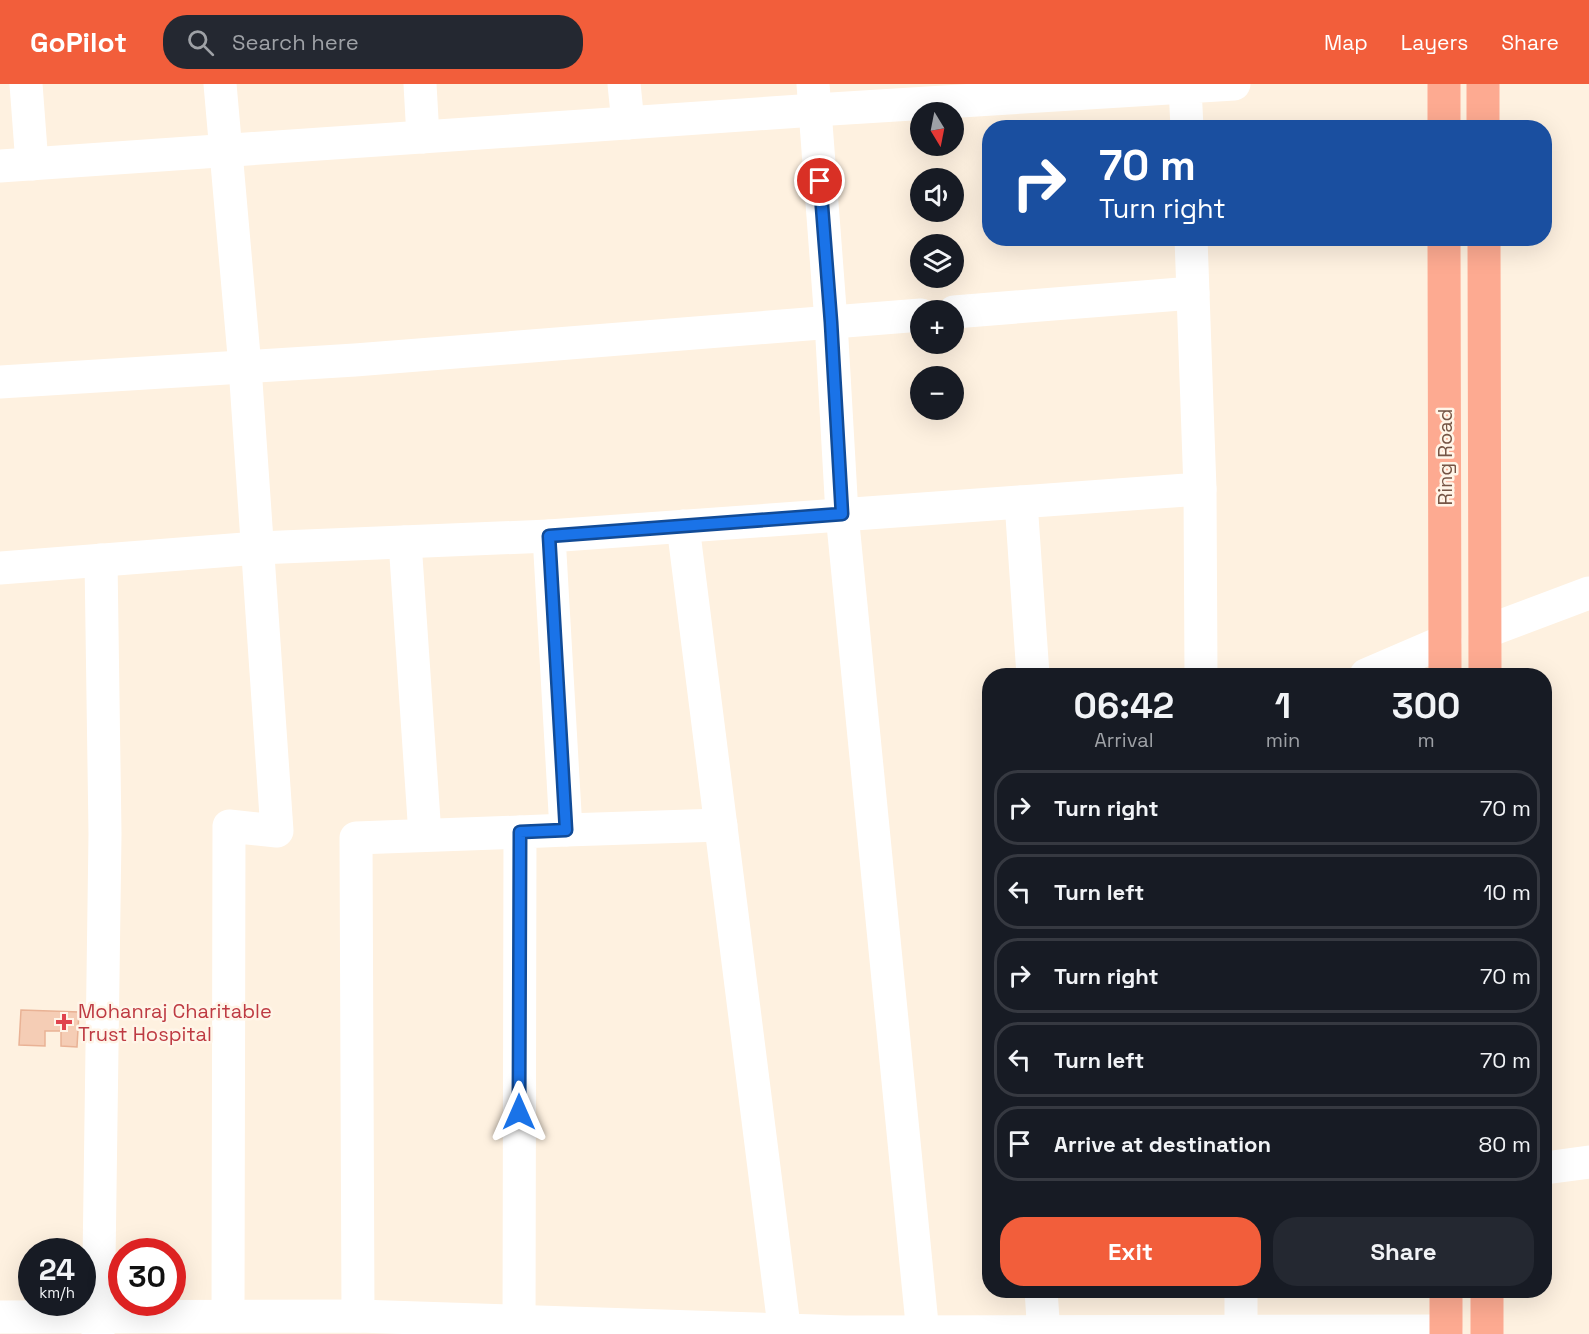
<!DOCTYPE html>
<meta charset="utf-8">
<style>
:root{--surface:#171b24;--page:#242831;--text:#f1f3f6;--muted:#9ea1a6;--line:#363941;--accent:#f25e3b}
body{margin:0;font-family:"Space Grotesk",sans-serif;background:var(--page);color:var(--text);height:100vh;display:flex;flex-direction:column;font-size:22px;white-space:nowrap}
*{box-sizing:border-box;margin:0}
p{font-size:20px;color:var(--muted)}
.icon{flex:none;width:33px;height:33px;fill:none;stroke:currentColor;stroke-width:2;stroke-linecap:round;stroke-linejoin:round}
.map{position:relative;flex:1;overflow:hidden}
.sheet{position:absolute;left:982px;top:584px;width:570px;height:630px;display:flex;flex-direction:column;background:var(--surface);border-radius:24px;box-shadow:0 6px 24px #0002}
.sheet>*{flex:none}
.banner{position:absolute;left:982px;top:36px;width:570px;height:126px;border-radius:24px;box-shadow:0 6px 24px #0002;background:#1a4fa0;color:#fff;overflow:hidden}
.needle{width:39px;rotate:170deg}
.controls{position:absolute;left:910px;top:18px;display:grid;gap:12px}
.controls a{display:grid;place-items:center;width:54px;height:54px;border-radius:50%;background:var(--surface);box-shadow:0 6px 24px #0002;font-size:30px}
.speed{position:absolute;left:18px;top:1154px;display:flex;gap:12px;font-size:30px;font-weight:700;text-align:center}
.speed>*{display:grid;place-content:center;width:78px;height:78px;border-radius:50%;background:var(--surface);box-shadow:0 6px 24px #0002;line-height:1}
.speed small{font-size:15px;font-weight:400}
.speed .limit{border:9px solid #d22;background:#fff;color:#111}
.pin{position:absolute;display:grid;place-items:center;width:51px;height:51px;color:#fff;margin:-26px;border:3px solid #fff;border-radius:50%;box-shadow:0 2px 6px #0007}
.me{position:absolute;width:66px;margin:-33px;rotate:0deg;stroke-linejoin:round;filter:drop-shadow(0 0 4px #0008)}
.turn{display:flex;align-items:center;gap:21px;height:126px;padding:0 18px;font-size:27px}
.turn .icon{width:78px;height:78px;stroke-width:2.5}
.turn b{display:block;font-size:42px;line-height:51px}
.eta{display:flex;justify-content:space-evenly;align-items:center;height:102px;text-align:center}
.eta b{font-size:36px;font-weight:700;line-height:42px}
.button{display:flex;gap:12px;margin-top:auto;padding:12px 18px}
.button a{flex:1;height:69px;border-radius:24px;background:var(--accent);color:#fff;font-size:24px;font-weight:700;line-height:69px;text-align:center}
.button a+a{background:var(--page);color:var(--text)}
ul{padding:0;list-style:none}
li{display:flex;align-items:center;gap:18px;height:75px;margin:0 12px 9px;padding:0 6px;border:3px solid var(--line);border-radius:24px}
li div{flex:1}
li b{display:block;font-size:22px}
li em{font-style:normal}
header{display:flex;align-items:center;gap:36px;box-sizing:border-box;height:84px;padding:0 30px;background:var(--accent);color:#fff}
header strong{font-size:28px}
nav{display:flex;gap:33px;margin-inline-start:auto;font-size:21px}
.search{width:420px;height:54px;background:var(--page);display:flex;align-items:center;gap:15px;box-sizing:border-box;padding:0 21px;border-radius:24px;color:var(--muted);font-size:22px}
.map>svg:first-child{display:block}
.building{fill:#f5cdb5;stroke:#e9b295;stroke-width:1.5}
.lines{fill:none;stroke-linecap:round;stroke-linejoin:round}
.minor{stroke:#fff;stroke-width:33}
.highway{stroke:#fdaa91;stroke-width:33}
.route-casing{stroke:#114b97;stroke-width:15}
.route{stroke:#1a73e8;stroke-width:10}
.health-dot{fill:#e0444e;stroke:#fff5e8;stroke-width:2}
.labels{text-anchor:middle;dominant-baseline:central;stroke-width:5;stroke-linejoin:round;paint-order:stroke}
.street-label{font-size:20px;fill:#765545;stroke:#fff5e8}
.health-label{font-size:20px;fill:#be3a42;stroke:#fff5e8;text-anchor:start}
</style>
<header>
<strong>GoPilot</strong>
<div class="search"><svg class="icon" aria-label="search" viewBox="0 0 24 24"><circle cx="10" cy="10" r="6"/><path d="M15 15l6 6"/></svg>Search here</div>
<nav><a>Map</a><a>Layers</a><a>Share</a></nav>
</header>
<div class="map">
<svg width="1589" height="1250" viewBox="0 0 1589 1250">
<rect width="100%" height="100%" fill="#fef1e0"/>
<polygon class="building" points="21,926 79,928 77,963 61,962 61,947 45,947 45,962 19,961"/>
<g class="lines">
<g class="minor">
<polyline points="26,0 32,80"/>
<polyline points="220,0 245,283 277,747 229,742 228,1232"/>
<polyline points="420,0 423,53"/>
<polyline points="624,0 628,39"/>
<polyline points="813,0 831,238 842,430 923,1250"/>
<polyline points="1187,44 1185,3 1234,0"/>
<polyline points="0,82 815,26 1185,3"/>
<polyline points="954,228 1193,209"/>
<polyline points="0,298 355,276 921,231"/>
<polyline points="1200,405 1201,591"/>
<polyline points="1021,418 1033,591"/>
<polyline points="683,442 785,1250"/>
<polyline points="405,458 425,751"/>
<polyline points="0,484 258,464 549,452"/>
<polyline points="1485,548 1589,509"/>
<polyline points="1366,591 1445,557"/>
<polyline points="566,746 721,741"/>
<polyline points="1545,1084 1589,1078"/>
<polyline points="1041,1206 1044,1250"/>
<polyline points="358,1232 356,754 520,748"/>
<polyline points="0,1233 358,1232 845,1248 1446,1247"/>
<polyline points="1241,1247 1241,1206"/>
<polyline points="98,1250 105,750 101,476"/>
<polyline points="519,1250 520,748 566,746 549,452 1200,405 1191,154"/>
</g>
<g class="highway">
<polyline points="1444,0 1444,44"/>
<polyline points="1483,0 1483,44"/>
<polyline points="1444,154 1445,591"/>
<polyline points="1484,154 1485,591"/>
<polyline points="1446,1250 1446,1206"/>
<polyline points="1487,1250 1487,1206"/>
</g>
</g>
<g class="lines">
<g class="route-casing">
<polyline id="route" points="519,1028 520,748 566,746 549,452 842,430 831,238 820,97"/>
</g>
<use href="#route" class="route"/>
</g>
<path class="health-dot" d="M61 929h6v6h6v6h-6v6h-6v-6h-6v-6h6z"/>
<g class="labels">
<g class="street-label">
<text transform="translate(1445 373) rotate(-90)">Ring Road</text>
</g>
<g class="health-label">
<text x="78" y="927">Mohanraj Charitable<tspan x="78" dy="23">Trust Hospital</tspan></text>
</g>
</g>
</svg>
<div class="controls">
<a><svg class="needle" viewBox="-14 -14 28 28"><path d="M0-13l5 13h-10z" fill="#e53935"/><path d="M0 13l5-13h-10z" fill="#9ea1a6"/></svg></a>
<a><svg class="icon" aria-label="sound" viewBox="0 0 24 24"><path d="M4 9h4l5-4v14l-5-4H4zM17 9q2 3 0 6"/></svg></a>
<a><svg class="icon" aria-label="layers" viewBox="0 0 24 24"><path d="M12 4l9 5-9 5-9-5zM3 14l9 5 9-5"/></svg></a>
<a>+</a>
<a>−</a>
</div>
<div class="speed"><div>24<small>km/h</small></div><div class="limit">30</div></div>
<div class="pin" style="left:820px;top:97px;background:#d93025"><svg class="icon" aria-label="arrive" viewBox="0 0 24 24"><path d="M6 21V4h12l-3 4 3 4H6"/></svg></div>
<svg class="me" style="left:519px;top:1028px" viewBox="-20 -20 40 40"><path d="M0-17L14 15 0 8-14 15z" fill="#1a73e8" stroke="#fff" stroke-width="4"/></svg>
<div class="banner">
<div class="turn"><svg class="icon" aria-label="right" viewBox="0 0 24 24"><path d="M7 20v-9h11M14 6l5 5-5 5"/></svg><div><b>70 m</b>Turn right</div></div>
</div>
<section class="sheet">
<div class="eta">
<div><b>06:42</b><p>Arrival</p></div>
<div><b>1</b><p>min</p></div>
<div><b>300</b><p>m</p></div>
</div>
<ul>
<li><svg class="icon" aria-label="right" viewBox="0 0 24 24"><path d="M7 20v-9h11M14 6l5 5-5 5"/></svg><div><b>Turn right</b></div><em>70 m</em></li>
<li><svg class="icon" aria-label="left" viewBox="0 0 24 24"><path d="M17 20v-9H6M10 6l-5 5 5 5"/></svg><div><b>Turn left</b></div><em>10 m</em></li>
<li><svg class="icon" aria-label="right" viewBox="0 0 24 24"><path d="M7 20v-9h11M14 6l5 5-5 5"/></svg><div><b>Turn right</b></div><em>70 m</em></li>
<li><svg class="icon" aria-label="left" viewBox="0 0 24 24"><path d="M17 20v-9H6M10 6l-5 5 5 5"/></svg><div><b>Turn left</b></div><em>70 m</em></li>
<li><svg class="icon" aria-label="arrive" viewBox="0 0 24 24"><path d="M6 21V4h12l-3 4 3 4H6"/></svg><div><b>Arrive at destination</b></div><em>80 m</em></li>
</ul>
<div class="button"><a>Exit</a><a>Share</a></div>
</section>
</div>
